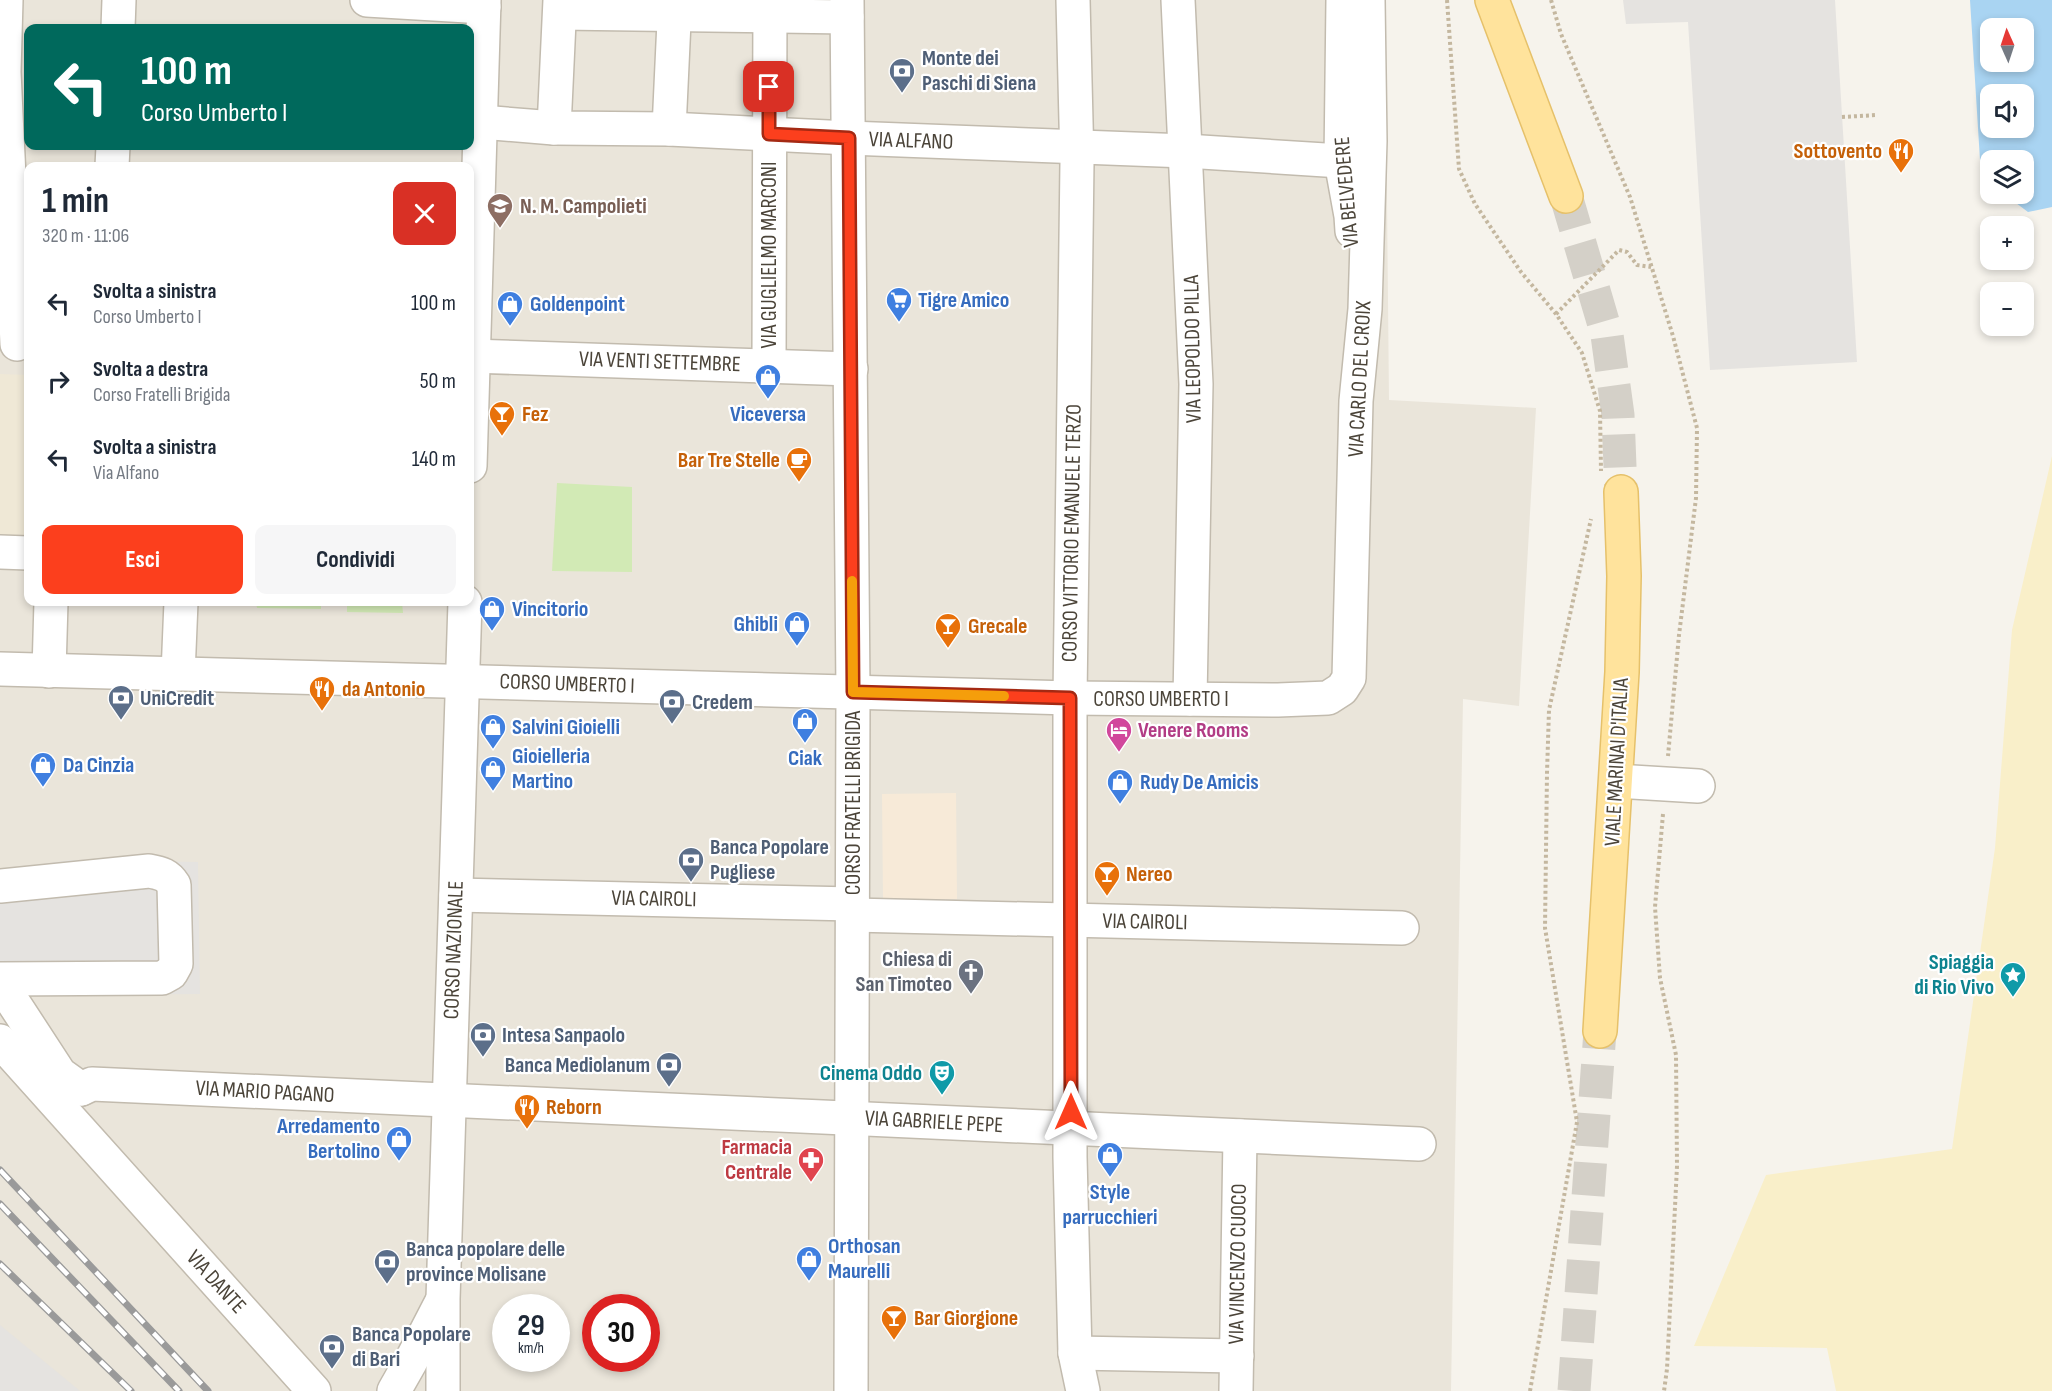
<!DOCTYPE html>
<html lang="it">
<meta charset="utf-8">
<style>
:root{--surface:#fff;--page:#f6f6f7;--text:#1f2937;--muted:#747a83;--accent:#fc3f1d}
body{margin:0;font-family:"Sofia Sans Condensed",sans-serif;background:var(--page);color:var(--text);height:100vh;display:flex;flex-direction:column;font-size:22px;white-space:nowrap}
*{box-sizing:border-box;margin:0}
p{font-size:20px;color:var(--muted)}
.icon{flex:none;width:33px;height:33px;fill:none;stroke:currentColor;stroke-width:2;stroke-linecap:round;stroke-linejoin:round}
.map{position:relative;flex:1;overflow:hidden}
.details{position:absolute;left:24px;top:162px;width:450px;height:444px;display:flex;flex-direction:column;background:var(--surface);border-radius:12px;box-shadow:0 3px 9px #0003}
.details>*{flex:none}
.hud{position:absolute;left:24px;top:24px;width:450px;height:126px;border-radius:12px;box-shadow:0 3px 9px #0003;background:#00695c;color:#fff;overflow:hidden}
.needle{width:39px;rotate:357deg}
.controls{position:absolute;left:1980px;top:18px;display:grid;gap:12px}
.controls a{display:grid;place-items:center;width:54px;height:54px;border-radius:12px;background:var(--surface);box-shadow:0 3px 9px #0003;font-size:30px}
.speed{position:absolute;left:492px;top:1294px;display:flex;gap:12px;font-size:30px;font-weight:700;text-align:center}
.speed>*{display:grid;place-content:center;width:78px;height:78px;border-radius:50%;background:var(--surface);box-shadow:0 3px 9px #0003;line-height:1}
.speed small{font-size:15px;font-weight:400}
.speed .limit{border:9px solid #d22;background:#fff;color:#111}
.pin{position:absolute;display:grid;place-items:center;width:51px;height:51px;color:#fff;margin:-26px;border-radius:12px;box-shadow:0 3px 9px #0006}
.me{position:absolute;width:66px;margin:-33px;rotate:0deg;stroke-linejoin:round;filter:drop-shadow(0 0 4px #0008)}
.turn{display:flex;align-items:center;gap:21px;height:126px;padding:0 18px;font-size:27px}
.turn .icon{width:78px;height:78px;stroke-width:2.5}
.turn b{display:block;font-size:42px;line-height:51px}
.round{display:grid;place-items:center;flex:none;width:63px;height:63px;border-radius:12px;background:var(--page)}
.head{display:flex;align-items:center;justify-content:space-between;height:102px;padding:0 18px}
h1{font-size:36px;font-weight:700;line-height:45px}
.button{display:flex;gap:12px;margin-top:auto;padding:12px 18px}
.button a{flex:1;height:69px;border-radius:12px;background:var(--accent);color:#fff;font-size:24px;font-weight:700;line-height:69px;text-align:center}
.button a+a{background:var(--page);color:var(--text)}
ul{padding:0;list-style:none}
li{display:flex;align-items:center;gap:18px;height:78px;padding:0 18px}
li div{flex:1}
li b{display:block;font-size:22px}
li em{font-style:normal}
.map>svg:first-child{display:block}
.residential{fill:#eae5da;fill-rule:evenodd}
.commercial{fill:#f7ead8}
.education{fill:#efe8d6}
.green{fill:#d2eab5}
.sand{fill:#f9efc9}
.parking{fill:#e5e3e0}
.water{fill:#a9d4f2;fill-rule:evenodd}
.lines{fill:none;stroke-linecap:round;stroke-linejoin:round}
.major-tunnel{stroke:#d4d0c8;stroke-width:33;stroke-dasharray:33 16;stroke-linecap:butt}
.minor-casing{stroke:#c2bbae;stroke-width:36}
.major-casing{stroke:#e6c16a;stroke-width:36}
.path{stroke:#c4b79f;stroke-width:4;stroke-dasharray:3 3;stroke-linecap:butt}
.minor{stroke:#fff;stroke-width:33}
.major{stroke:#ffe39c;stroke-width:33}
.rail-casing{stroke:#9a9a9a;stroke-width:7}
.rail{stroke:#fff;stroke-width:4.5;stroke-dasharray:14;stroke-linecap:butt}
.route-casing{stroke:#a42913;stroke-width:15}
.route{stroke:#fc3f1d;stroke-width:10}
.slow{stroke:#f59e0b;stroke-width:10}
.labels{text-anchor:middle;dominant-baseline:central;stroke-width:4.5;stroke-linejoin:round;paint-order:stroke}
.service-label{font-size:22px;font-weight:bold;fill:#4e5e75;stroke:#fff;text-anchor:start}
.street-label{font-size:22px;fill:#4b4439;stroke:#fff}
.food-label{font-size:22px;font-weight:bold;fill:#c56008;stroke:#fff;text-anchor:start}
.education-label{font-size:22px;font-weight:bold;fill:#785e54;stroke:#fff;text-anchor:start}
.shop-label{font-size:22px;font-weight:bold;fill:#366cbe;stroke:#fff;text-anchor:start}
.hotel-label{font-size:22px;font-weight:bold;fill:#b23c85;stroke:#fff;text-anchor:start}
.worship-label{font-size:22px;font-weight:bold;fill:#5b616d;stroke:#fff;text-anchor:end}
.culture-label{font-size:22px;font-weight:bold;fill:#0d838f;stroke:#fff;text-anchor:end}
.health-label{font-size:22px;font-weight:bold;fill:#be3a42;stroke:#fff;text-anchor:end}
</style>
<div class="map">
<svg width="2052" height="1391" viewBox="0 0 2052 1391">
<rect width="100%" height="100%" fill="#f6f3ec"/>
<path class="residential" d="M0,0H1385L1389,400L1536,408L1519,706L1463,699L1451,1391H0ZM28,28H470V146H28ZM28,166H470V602H28ZM506,1308H556V1359H506ZM596,1308H646V1359H596Z"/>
<polygon class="commercial" points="956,793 957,899 883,900 882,794"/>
<polygon class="education" points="0,374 28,375 28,542 0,541"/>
<g class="green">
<polygon points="557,483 632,487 632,572 552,571"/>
<polygon points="256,602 321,602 321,609 257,608"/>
<polygon points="347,602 402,602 403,613 347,612"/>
</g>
<polygon class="sand" points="2052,456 2052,1391 1836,1391 1827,1348 1694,1346 1766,1175 1952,1149 1995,848 2012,630"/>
<g class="parking">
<polygon points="1623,0 1835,0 1857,362 1710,370 1688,22 1626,24"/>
<polygon points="70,860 198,862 200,994 0,996 0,871"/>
<polygon points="0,1325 80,1391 0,1391"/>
</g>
<path class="water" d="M1970,0H2052V207L2028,212L2004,194H2024V160H1990V183L1981,176ZM1990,28H2024V62H1990ZM2024,94V128H1990V94Z"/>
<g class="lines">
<g class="major-tunnel">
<polyline points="1566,196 1607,335 1618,415 1621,492"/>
<polyline points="1574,1391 1600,1031"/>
</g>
<g class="minor-casing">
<g id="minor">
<polyline points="6,0 4,72 17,344"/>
<polyline points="367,0 484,7"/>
<polyline points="847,0 853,692 851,1391"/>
<polyline points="1073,0 1077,162 1070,698 1070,1157 1075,1353 1083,1391"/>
<polyline points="1178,0 1196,384 1190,699"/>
<polyline points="1343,0 1341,161 1351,216 1352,231"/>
<polyline points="560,13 847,17"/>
<polyline points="118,28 119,0"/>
<polyline points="481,122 554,128 669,129 849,138 1186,151 1341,161"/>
<polyline points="554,128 560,0"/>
<polyline points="669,129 675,0"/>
<polyline points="112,166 113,146"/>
<polyline points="470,356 851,369"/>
<polyline points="769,366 770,0"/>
<polyline points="470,466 484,0"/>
<polyline points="0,552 28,553"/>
<polyline points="0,669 1070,698 1278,700 1328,698 1342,689 1349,678 1356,401 1365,309 1370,141 1368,0"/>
<polyline points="49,671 51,602"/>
<polyline points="178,674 181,602"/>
<polyline points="1616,781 1698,786"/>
<path d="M0,886L149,871C161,873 168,875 174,885L176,964L171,973L162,978L0,979"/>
<polyline points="456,895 853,904"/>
<polyline points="853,915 1402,928"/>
<polyline points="0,982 60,1074 81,1089"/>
<polyline points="0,1041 314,1391"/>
<polyline points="81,1089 92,1084 1419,1144"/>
<polyline points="1075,1353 1237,1356"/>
<polyline points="394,1391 411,1361 441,1303"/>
<polyline points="443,1391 443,1299 465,602"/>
<polyline points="1236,1391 1240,1136"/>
</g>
</g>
<g class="major-casing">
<g id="major">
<polyline points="1492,0 1566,196"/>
<polyline points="1600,1031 1622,672 1624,576 1621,492"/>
</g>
</g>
<g class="path">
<polyline points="1447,0 1459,169 1475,204 1521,272 1556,314 1582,353 1600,411 1601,471"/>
<polyline points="1551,0 1561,34 1630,197 1673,336 1697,428 1696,498 1679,635 1668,756"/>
<polyline points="1842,117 1877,115"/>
<polyline points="1556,314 1619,250 1627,252 1637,265 1651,267"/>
<polyline points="1663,814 1655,907 1660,978 1676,1055 1677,1166 1667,1369 1664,1391"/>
<polyline points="1530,1391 1577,1122 1545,928 1547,773 1549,710 1591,519"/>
</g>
<use href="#minor" class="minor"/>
<use href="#major" class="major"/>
<g class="rail-casing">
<g id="rail">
<polyline points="0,1170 208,1391"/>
<polyline points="0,1204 179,1391"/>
<polyline points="0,1264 131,1391"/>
</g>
</g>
<use href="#rail" class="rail"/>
</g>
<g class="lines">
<g class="route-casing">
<polyline id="route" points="769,87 769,134 849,138 853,692 1070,698 1071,1112"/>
</g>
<use href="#route" class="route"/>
<polyline class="slow" points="852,581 853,692 1004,696"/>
</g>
<defs>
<g id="bank-pin" transform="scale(1.35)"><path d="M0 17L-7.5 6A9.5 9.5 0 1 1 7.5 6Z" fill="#5c6f8a" stroke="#fff"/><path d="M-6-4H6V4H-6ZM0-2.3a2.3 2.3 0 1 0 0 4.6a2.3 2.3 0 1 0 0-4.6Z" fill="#fff"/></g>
<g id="restaurant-pin" transform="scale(1.35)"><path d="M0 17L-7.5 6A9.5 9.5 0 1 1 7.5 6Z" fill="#e8710a" stroke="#fff"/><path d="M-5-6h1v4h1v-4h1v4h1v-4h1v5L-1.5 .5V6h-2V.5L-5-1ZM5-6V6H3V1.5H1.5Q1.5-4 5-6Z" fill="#fff"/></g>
<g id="school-pin" transform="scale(1.35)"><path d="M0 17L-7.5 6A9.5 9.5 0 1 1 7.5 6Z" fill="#8d6e63" stroke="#fff"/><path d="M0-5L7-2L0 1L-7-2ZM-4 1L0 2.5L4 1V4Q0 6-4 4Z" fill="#fff"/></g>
<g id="supermarket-pin" transform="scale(1.35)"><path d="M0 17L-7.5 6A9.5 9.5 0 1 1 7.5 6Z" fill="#3f7fe0" stroke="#fff"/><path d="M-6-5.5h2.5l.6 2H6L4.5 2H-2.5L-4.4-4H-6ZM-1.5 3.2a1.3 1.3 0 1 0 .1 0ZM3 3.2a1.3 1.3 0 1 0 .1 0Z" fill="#fff"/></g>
<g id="shop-pin" transform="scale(1.35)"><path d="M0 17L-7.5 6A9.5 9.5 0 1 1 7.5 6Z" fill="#3f7fe0" stroke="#fff"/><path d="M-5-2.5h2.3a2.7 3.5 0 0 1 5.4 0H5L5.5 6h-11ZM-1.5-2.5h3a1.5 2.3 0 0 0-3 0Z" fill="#fff"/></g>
<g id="bar-pin" transform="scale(1.35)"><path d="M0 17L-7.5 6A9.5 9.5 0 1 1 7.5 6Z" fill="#e8710a" stroke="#fff"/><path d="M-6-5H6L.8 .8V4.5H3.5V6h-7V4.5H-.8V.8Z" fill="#fff"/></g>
<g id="cafe-pin" transform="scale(1.35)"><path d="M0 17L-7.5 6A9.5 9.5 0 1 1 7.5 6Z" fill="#e8710a" stroke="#fff"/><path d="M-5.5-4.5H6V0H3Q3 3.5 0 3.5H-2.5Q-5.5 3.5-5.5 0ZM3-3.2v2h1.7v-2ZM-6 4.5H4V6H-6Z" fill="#fff"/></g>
<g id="hotel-pin" transform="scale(1.35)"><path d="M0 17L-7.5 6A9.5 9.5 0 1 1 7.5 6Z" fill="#d1479c" stroke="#fff"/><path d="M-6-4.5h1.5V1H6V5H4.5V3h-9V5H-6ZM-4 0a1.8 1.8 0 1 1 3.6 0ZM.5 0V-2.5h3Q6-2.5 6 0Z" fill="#fff"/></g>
<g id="church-pin" transform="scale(1.35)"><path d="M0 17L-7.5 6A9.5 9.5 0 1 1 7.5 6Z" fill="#6b7280" stroke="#fff"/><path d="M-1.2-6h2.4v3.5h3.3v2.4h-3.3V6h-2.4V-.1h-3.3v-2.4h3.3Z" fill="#fff"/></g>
<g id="sight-pin" transform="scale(1.35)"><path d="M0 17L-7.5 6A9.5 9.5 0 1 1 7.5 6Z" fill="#0f9aa8" stroke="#fff"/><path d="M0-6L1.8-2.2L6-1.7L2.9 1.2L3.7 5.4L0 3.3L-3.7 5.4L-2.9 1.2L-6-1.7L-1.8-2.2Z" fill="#fff"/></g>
<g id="theatre-pin" transform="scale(1.35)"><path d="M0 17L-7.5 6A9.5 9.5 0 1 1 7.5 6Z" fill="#0f9aa8" stroke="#fff"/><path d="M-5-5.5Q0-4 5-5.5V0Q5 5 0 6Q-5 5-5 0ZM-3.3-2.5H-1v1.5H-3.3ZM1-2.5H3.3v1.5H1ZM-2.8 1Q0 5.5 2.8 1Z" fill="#fff"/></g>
<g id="pharmacy-pin" transform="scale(1.35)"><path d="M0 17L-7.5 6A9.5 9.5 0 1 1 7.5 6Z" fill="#e0444e" stroke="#fff"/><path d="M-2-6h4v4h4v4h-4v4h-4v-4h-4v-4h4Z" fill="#fff"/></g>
</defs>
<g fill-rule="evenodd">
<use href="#bank-pin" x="902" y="71"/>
<use href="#restaurant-pin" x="1901" y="151"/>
<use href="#school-pin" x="500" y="206"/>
<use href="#supermarket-pin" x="899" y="300"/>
<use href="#shop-pin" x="510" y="304"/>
<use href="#shop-pin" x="768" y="377"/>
<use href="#bar-pin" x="502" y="414"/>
<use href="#cafe-pin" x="799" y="460"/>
<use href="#shop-pin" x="492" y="609"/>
<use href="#shop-pin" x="797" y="624"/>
<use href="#bar-pin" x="948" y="626"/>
<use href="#restaurant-pin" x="322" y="689"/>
<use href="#bank-pin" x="121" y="698"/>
<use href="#bank-pin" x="672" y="702"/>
<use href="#shop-pin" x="805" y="721"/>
<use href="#shop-pin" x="493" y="727"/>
<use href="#hotel-pin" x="1119" y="730"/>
<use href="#shop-pin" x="43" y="765"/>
<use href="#shop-pin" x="493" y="769"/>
<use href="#shop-pin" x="1120" y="782"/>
<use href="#bank-pin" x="691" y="860"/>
<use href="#bar-pin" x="1107" y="874"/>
<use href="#church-pin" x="971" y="972"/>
<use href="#sight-pin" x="2013" y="975"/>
<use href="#bank-pin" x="483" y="1035"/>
<use href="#bank-pin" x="669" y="1065"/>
<use href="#theatre-pin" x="942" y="1073"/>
<use href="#restaurant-pin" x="527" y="1107"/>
<use href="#shop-pin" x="399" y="1139"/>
<use href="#shop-pin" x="1110" y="1155"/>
<use href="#pharmacy-pin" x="811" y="1160"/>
<use href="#shop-pin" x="809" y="1259"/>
<use href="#bank-pin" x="387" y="1262"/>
<use href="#bar-pin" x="894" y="1318"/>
<use href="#bank-pin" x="332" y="1347"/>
</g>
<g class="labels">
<g class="service-label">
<text x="922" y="58">Monte dei<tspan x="922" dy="25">Paschi di Siena</tspan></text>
<text x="140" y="698">UniCredit</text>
<text x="692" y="702">Credem</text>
<text x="710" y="847">Banca Popolare<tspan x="710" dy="25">Pugliese</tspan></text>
<text x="502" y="1035">Intesa Sanpaolo</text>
<text x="650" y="1065" text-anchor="end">Banca Mediolanum</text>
<text x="406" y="1249">Banca popolare delle<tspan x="406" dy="25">province Molisane</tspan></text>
<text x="352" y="1334">Banca Popolare<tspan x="352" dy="25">di Bari</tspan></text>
</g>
<g class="street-label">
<text transform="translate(911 141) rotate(2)">VIA ALFANO</text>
<text transform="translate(1347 192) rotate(-95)">VIA BELVEDERE</text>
<text transform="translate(769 255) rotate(-90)">VIA GUGLIELMO MARCONI</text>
<text transform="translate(1193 349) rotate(-91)">VIA LEOPOLDO PILLA</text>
<text transform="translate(660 362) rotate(2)">VIA VENTI SETTEMBRE</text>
<text transform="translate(1360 379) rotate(-87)">VIA CARLO DEL CROIX</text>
<text transform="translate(1072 533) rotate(-89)">CORSO VITTORIO EMANUELE TERZO</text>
<text transform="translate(567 684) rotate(2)">CORSO UMBERTO I</text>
<text x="1161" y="699">CORSO UMBERTO I</text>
<text transform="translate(1617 762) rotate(-87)">VIALE MARINAI D'ITALIA</text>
<text transform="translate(853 803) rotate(-90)">CORSO FRATELLI BRIGIDA</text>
<text transform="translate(654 899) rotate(1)">VIA CAIROLI</text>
<text transform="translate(1145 922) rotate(1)">VIA CAIROLI</text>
<text transform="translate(454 950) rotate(-88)">CORSO NAZIONALE</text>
<text transform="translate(265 1092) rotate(3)">VIA MARIO PAGANO</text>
<text transform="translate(934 1122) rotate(3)">VIA GABRIELE PEPE</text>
<text transform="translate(1238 1264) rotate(-89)">VIA VINCENZO CUOCO</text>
<text transform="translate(216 1282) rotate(48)">VIA DANTE</text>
</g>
<g class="food-label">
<text x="1882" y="151" text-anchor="end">Sottovento</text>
<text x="522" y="414">Fez</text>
<text x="780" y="460" text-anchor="end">Bar Tre Stelle</text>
<text x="968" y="626">Grecale</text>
<text x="342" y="689">da Antonio</text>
<text x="1126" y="874">Nereo</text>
<text x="546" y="1107">Reborn</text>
<text x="914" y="1318">Bar Giorgione</text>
</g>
<g class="education-label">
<text x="520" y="206">N. M. Campolieti</text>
</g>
<g class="shop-label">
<text x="918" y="300">Tigre Amico</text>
<text x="530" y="304">Goldenpoint</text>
<text x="768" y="414" text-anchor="middle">Viceversa</text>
<text x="512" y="609">Vincitorio</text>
<text x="778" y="624" text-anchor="end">Ghibli</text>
<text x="512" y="727">Salvini Gioielli</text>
<text x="512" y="756">Gioielleria<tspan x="512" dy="25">Martino</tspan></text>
<text x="805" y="758" text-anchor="middle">Ciak</text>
<text x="63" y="765">Da Cinzia</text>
<text x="1140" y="782">Rudy De Amicis</text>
<text x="380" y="1126" text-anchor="end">Arredamento<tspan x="380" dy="25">Bertolino</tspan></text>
<text x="1110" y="1192" text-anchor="middle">Style<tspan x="1110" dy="25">parrucchieri</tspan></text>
<text x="828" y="1246">Orthosan<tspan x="828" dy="25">Maurelli</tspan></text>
</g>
<g class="hotel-label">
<text x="1138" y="730">Venere Rooms</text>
</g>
<g class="worship-label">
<text x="952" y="959">Chiesa di<tspan x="952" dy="25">San Timoteo</tspan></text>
</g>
<g class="culture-label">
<text x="1994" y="962">Spiaggia<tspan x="1994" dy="25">di Rio Vivo</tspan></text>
<text x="922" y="1073">Cinema Oddo</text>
</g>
<g class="health-label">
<text x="792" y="1147">Farmacia<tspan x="792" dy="25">Centrale</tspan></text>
</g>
</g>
</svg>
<div class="controls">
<a><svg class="needle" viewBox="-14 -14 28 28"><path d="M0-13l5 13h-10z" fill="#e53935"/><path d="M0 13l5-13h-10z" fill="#747a83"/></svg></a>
<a><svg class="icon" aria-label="sound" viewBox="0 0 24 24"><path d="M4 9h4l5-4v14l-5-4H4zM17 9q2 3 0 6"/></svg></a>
<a><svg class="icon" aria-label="layers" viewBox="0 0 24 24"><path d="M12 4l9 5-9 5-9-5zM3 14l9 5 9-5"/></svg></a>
<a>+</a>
<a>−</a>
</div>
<div class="speed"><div>29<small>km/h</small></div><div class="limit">30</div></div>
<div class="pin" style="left:769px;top:87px;background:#d93025"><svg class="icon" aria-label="arrive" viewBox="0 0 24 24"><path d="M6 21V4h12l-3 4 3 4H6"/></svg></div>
<svg class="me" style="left:1071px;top:1112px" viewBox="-20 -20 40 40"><path d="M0-17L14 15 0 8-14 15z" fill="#fc3f1d" stroke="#fff" stroke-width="4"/></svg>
<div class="hud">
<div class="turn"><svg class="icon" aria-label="left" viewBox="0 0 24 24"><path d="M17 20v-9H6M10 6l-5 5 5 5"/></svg><div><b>100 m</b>Corso Umberto I</div></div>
</div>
<section class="details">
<div class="head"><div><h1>1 min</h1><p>320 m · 11:06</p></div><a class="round" style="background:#d93025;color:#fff"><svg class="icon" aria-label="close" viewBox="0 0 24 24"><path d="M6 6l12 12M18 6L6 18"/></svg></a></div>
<ul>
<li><svg class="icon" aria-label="left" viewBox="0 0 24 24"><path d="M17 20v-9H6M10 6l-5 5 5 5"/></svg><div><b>Svolta a sinistra</b><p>Corso Umberto I</p></div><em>100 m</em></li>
<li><svg class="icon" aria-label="right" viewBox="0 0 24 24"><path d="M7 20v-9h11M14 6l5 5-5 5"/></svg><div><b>Svolta a destra</b><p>Corso Fratelli Brigida</p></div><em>50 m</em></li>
<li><svg class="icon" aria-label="left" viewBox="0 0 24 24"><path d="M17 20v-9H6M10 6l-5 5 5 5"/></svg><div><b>Svolta a sinistra</b><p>Via Alfano</p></div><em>140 m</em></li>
</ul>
<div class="button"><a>Esci</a><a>Condividi</a></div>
</section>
</div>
